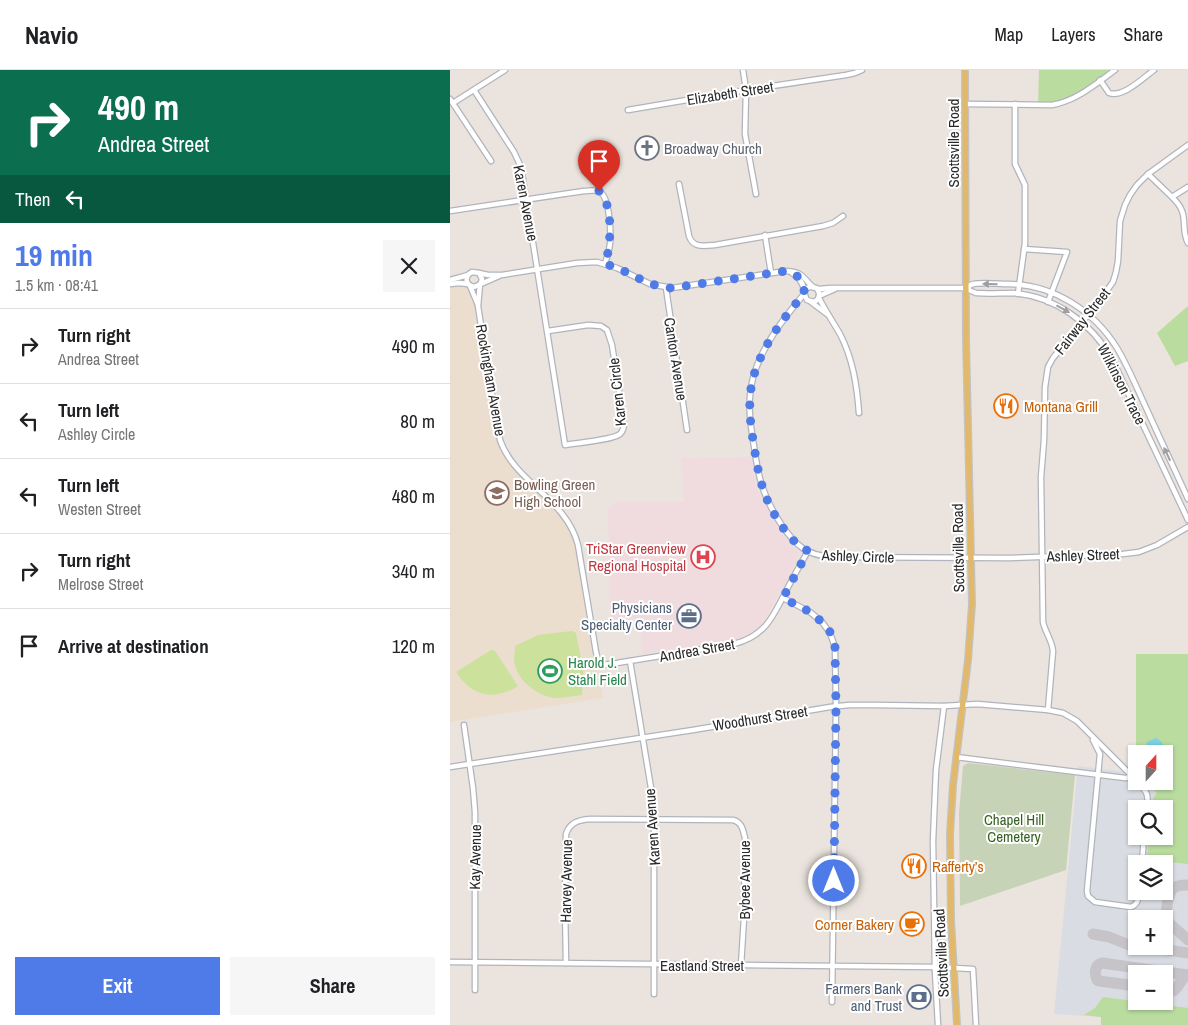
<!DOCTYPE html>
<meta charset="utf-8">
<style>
:root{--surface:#fff;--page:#f6f6f6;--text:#202124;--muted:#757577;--line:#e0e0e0;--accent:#4e7be7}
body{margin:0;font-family:"Archivo Narrow",sans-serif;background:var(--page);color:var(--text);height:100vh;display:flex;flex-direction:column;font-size:19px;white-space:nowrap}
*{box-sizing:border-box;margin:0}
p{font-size:16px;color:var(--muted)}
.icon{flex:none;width:28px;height:28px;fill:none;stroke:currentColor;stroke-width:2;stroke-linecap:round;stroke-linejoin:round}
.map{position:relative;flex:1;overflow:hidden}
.details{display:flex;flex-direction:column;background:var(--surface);width:450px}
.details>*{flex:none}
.guide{background:#0b6e4f;color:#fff;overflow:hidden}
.needle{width:32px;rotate:21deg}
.buttons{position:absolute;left:678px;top:675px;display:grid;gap:10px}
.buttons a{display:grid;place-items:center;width:45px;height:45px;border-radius:0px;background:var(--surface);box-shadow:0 1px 4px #0004;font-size:25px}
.pin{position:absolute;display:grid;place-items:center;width:42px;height:42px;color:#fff;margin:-51px -21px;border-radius:50% 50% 50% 0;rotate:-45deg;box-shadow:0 0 5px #0007}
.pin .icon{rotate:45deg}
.me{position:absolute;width:55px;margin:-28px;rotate:0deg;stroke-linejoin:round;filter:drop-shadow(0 0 4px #0008)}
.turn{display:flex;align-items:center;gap:18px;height:105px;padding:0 15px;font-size:22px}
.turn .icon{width:65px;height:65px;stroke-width:2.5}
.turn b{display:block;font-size:35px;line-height:42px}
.then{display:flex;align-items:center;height:48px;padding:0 15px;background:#0003;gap:10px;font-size:19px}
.round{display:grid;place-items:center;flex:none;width:52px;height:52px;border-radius:0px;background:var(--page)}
.head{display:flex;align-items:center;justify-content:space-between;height:85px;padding:0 15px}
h1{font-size:30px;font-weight:800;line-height:38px;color:var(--accent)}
.action{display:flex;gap:10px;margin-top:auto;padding:10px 15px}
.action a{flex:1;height:58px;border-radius:0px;background:var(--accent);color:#fff;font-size:20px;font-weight:800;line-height:58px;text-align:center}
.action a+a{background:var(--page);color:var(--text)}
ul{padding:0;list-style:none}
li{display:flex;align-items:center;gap:15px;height:75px;padding:0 15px;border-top:1px solid var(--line)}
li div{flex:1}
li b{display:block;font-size:19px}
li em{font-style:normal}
header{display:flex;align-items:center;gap:30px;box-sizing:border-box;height:70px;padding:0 25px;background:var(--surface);border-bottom:1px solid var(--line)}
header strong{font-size:24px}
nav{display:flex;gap:28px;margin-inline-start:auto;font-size:18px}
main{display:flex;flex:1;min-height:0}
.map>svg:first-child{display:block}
.education{fill:#ebdecf}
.medical{fill:#f0dcdf}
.airport{fill:#d9dce3;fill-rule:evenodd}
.green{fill:#badc9f}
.cemetery{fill:#c7d3b6}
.pitch{fill:#cce29c}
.water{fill:#7bd2e2}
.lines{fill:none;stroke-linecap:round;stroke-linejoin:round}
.taxiway{stroke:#c6c4c8;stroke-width:11}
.minor-casing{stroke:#b1b4bc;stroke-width:7}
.major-casing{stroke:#c3c3c3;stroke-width:8}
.minor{stroke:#fff;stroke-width:4.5}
.major{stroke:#e2b96b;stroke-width:5.5}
.oneway{fill:#9f9f9f}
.route{stroke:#4e7be7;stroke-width:9;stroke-dasharray:0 16.2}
.labels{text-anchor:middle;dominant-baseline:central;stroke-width:4;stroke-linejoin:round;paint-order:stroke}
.street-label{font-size:15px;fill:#2a2a2a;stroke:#fff}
.worship-label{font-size:15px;fill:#5b616d;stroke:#fff;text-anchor:start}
.food-label{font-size:15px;fill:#c56008;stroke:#fff;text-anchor:start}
.education-label{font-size:15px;fill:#785e54;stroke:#fff;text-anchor:start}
.health-label{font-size:15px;fill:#be3a42;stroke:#fff;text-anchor:end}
.service-label{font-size:15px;fill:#4e5e75;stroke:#fff;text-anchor:end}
.leisure-label{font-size:15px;fill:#27864d;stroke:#fff;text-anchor:start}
.park-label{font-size:15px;fill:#356021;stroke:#fff}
</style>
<header>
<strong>Navio</strong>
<nav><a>Map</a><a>Layers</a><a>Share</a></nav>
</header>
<main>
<section class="details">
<div class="guide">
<div class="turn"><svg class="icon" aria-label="right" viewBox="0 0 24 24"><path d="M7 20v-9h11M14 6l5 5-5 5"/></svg><div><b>490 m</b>Andrea Street</div></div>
<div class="then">Then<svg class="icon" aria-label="left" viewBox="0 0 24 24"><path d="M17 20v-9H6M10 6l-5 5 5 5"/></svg></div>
</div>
<div class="head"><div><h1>19 min</h1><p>1.5 km · 08:41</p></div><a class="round"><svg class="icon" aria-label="close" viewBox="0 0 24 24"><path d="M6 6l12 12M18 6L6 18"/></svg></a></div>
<ul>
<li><svg class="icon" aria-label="right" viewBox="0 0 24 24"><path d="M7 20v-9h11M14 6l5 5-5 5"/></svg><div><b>Turn right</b><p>Andrea Street</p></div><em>490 m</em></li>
<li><svg class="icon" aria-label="left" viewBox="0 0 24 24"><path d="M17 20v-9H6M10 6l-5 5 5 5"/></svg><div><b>Turn left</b><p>Ashley Circle</p></div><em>80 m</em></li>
<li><svg class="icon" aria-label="left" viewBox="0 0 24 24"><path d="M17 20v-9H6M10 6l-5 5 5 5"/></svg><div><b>Turn left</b><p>Westen Street</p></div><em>480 m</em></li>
<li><svg class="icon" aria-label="right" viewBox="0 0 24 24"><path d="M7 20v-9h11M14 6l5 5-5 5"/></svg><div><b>Turn right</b><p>Melrose Street</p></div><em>340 m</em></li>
<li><svg class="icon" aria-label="arrive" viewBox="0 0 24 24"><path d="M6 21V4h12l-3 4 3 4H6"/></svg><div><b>Arrive at destination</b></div><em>120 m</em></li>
</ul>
<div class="action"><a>Exit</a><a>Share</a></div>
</section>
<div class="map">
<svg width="738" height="955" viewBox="0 0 738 955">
<rect width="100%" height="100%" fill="#ebe4de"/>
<polygon class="education" points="11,214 20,217 24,229 50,367 56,383 121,456 134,506 153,628 0,652 0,216"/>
<polygon class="medical" points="301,387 305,409 310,426 331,463 345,478 348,483 347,490 324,534 313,553 306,561 293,568 278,572 192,584 190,548 160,550 158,439 165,432 234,432 231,388"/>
<path class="airport" d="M628,696L686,703V711H714L738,708V955H651V947L604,944ZM686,739H714V766H686ZM686,794H714V821H686ZM686,849H714V876H686ZM686,904H714V931H686Z"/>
<g class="green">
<polygon points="589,0 662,0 621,29 609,34 588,35"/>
<polygon points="738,236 738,291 725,296 707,263"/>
<polygon points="686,584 738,584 738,794 700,790 697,786 699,766 714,766 714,739 702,739 703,728 707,723 695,711 714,711 714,684 686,684 686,703"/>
<polygon points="653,927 738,938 738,955 651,955 651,947 634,945 645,938"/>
</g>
<polygon class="cemetery" points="518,693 625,705 616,800 510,836 509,743 513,696"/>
<g class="pitch">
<path d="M122,561L126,563L131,589L134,593L132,625C123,626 114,628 105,628C88,626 69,612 65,595C63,589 65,582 65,576L88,565Z"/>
<path d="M41,580L45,581L68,616C44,631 22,627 6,602Z"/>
</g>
<path class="water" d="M706,668C714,672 717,679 714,688V684H695L697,672Z"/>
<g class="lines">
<g class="taxiway">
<path d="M738,815C721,814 719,822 717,836C716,842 716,847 719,853L738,870"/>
<polyline points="643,864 659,867 679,875 686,876"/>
<polyline points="692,876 738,883"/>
<path d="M686,916L649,911L647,910C644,903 645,895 652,893L738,905"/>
<path d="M714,920C717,920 720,921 723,921C728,920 730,909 737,905"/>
</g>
<g class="minor-casing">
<g id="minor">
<polyline points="293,0 296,20 295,64 306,124"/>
<path d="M650,10L659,23C673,28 693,8 704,0"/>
<path d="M24,20L64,82L71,97L115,375C126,373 163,370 170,364C173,361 174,357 174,353L162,275L157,260L151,256L138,255L98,261"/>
<polyline points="0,29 41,91"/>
<polyline points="3,33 55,0"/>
<path d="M515,34L602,35C626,31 646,14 665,0"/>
<polyline points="565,34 565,94 575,115 575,173 568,224"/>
<polyline points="178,40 296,20 396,5 405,3 412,0"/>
<polyline points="698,104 722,127"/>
<path d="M229,114L239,166C243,178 253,176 265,175L373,156L383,153L393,146"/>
<path d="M738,117L722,127C726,131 730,135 732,141C736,151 732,163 738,173"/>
<polyline points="148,121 151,108"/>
<path d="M0,141L134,121C139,121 145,119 150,122C160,128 161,164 160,174C159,181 157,187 155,194"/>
<polyline points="315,165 321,203"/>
<polyline points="574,179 617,182 598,232"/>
<path d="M341,202C348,208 354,212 354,222"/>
<path d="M29,203L38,205H52L127,193L147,192L167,198L200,214L222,218L336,201C353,202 352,207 363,217"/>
<polyline points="0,210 18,205"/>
<path d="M31,213L32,209L29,203L22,202C14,206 15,215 24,217L49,206"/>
<polyline points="0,214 9,213 18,214"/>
<path d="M30,214L28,236L39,307L50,370C65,413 116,428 128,475L146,582L149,594L152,595L167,593L284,574C314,566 322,549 335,523C342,509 350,495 358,481"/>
<polyline points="20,216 28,235"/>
<polyline points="216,218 237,360"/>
<path d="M366,218C371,223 370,229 364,232L357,230C354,225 353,217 361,217C365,217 367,219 370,219C373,219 377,218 380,218H516C518,217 520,215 523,214C530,212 552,214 560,214C604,215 644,241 667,278C679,298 688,321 698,342C711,371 725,400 738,429"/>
<path d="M516,218C519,220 523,222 526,223C538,224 550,223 562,223C604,226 641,252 662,289L738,450"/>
<path d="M354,224C334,248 311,277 303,308C297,331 300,353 304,376C308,407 313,427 331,454C345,475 357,486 383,487L559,488L673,484L689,482L707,475L738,457"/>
<polyline points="369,226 385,219"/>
<path d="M369,228C375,240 383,252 390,264C403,289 407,316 409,343"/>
<polyline points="361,232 377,244"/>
<polyline points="333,528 360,542 372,552 380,563 385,577 386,636 382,932"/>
<polyline points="180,591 201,718 204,749 204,924"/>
<path d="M598,640L603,581C602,570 595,562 593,552L591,407L594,370L595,317L598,297L603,288L650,230L663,212L666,202L668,191L670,151L675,135L680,125L687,115L698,104L738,75"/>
<polyline points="14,655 23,718 25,742 25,920"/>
<path d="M643,670L650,684L649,694L637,821L638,826L645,832L681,837C689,834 688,828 689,821"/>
<polyline points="506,687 675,708 677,708 681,705"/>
<polyline points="0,697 243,660 380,637 399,635 426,635 494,636 527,634 598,640 613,643 627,651 686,710"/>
<path d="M687,711C697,722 699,724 697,739"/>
<polyline points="692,794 694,766"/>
<polyline points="0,892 485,897 523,899 526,955"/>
<path d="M116,893L115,835L116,764C120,752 129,750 140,749L283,750C292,752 293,760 295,768L294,848L291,895"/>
<polyline points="488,955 485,901 483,771 486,700 494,636"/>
</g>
</g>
<g class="major-casing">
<polyline id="major" points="507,955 501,850 500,764 503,715 518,590 522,534 516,269 515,0"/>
</g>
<use href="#minor" class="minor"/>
<use href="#major" class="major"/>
</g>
<defs><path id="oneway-solid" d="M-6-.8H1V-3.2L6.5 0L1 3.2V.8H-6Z" transform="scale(1.25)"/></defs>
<g class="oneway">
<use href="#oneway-solid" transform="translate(540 214) rotate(-178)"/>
<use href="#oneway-solid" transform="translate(613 239) rotate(29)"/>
<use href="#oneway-solid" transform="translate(717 384) rotate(-115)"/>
</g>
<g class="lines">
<path class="route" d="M149,121C164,134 161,177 155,194C179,200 196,217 222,218L336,201C347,202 355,213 354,224C334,247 313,275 304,305C297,328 300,352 304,376C309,408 313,428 331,455C339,466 346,475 358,481L333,528L360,542L372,552L380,562L385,577L386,636L384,811"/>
</g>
<defs>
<g id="church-ring" transform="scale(1.25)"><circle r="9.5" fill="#fff" stroke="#6b7280" stroke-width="1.5"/><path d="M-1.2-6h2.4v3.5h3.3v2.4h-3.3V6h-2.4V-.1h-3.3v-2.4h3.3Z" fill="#6b7280"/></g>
<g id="restaurant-ring" transform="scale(1.25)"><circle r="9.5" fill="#fff" stroke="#e8710a" stroke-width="1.5"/><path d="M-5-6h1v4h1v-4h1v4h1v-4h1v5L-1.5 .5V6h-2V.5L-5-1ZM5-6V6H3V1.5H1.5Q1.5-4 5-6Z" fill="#e8710a"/></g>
<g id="school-ring" transform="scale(1.25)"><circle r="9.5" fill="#fff" stroke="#8d6e63" stroke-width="1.5"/><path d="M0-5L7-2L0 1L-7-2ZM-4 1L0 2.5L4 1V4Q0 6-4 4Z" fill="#8d6e63"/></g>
<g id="hospital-ring" transform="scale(1.25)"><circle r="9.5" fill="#fff" stroke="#e0444e" stroke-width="1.5"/><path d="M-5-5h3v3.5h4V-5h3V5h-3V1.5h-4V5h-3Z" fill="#e0444e"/></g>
<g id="office-ring" transform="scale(1.25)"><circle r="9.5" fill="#fff" stroke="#5c6f8a" stroke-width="1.5"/><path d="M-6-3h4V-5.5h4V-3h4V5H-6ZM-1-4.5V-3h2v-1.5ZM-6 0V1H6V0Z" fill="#5c6f8a"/></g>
<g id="stadium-ring" transform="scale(1.25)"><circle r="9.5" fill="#fff" stroke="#2e9e5b" stroke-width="1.5"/><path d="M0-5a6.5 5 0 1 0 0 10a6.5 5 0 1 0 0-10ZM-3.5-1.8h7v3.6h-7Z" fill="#2e9e5b"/></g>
<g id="cafe-ring" transform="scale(1.25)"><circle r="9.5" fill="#fff" stroke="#e8710a" stroke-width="1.5"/><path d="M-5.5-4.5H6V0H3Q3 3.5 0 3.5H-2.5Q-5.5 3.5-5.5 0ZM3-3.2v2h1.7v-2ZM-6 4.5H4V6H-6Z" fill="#e8710a"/></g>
<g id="bank-ring" transform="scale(1.25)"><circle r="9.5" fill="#fff" stroke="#5c6f8a" stroke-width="1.5"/><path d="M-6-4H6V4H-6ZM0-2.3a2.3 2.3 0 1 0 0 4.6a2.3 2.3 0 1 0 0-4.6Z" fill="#5c6f8a"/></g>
</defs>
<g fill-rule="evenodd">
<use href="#church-ring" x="197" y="78"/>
<use href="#restaurant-ring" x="556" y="336"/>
<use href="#school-ring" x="47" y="423"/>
<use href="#hospital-ring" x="253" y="487"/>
<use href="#office-ring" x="239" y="546"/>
<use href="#stadium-ring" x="100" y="601"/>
<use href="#restaurant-ring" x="464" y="796"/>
<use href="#cafe-ring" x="462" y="854"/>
<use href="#bank-ring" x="469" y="927"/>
</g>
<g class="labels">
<g class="street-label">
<text transform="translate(280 23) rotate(-9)">Elizabeth Street</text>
<text transform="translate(503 73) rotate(-90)">Scottsville Road</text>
<text transform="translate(76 133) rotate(79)">Karen Avenue</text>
<text transform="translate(632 251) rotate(-52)">Fairway Street</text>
<text transform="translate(226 289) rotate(81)">Canton Avenue</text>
<text transform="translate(41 310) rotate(80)">Rockingham Avenue</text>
<text transform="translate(672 314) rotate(63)">Wilkinson Trace</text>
<text transform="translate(167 322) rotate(-96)">Karen Circle</text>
<text transform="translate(508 478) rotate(-91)">Scottsville Road</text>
<text transform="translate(633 485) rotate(-2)">Ashley Street</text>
<text transform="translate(408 486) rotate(2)">Ashley Circle</text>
<text transform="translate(247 580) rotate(-10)">Andrea Street</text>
<text transform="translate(310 648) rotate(-9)">Woodhurst Street</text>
<text transform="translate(202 757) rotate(-94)">Karen Avenue</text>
<text transform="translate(25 787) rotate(-89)">Kay Avenue</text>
<text transform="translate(294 810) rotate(-90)">Bybee Avenue</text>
<text transform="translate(116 811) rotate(-89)">Harvey Avenue</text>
<text transform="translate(491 883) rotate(-93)">Scottsville Road</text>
<text x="252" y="895">Eastland Street</text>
</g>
<g class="worship-label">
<text x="214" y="78">Broadway Church</text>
</g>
<g class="food-label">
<text x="574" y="336">Montana Grill</text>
<text x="482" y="796">Rafferty’s</text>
<text x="444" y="854" text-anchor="end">Corner Bakery</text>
</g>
<g class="education-label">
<text x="64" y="414">Bowling Green<tspan x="64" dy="17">High School</tspan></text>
</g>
<g class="health-label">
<text x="236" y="478">TriStar Greenview<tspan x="236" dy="17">Regional Hospital</tspan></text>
</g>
<g class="service-label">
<text x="222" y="537">Physicians<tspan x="222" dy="17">Specialty Center</tspan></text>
<text x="452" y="918">Farmers Bank<tspan x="452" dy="17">and Trust</tspan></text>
</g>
<g class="leisure-label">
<text x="118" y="592">Harold J.<tspan x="118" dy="17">Stahl Field</tspan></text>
</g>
<g class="park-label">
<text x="564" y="749">Chapel Hill<tspan x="564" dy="17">Cemetery</tspan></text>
</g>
</g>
</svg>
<div class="buttons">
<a><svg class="needle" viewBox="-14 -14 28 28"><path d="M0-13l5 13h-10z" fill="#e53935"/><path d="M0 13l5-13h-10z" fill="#757577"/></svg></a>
<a><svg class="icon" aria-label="search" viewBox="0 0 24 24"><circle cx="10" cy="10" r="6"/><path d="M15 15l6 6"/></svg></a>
<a><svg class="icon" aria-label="layers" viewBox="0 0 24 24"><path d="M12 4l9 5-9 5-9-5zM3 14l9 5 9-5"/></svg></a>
<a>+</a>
<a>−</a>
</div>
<div class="pin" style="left:149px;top:121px;background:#d93025"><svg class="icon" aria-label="arrive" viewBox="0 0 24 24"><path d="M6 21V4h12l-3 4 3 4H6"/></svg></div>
<svg class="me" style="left:384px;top:811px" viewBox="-20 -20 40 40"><circle r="17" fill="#4e7be7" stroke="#fff" stroke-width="3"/><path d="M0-11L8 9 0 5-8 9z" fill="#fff"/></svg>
</div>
</main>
